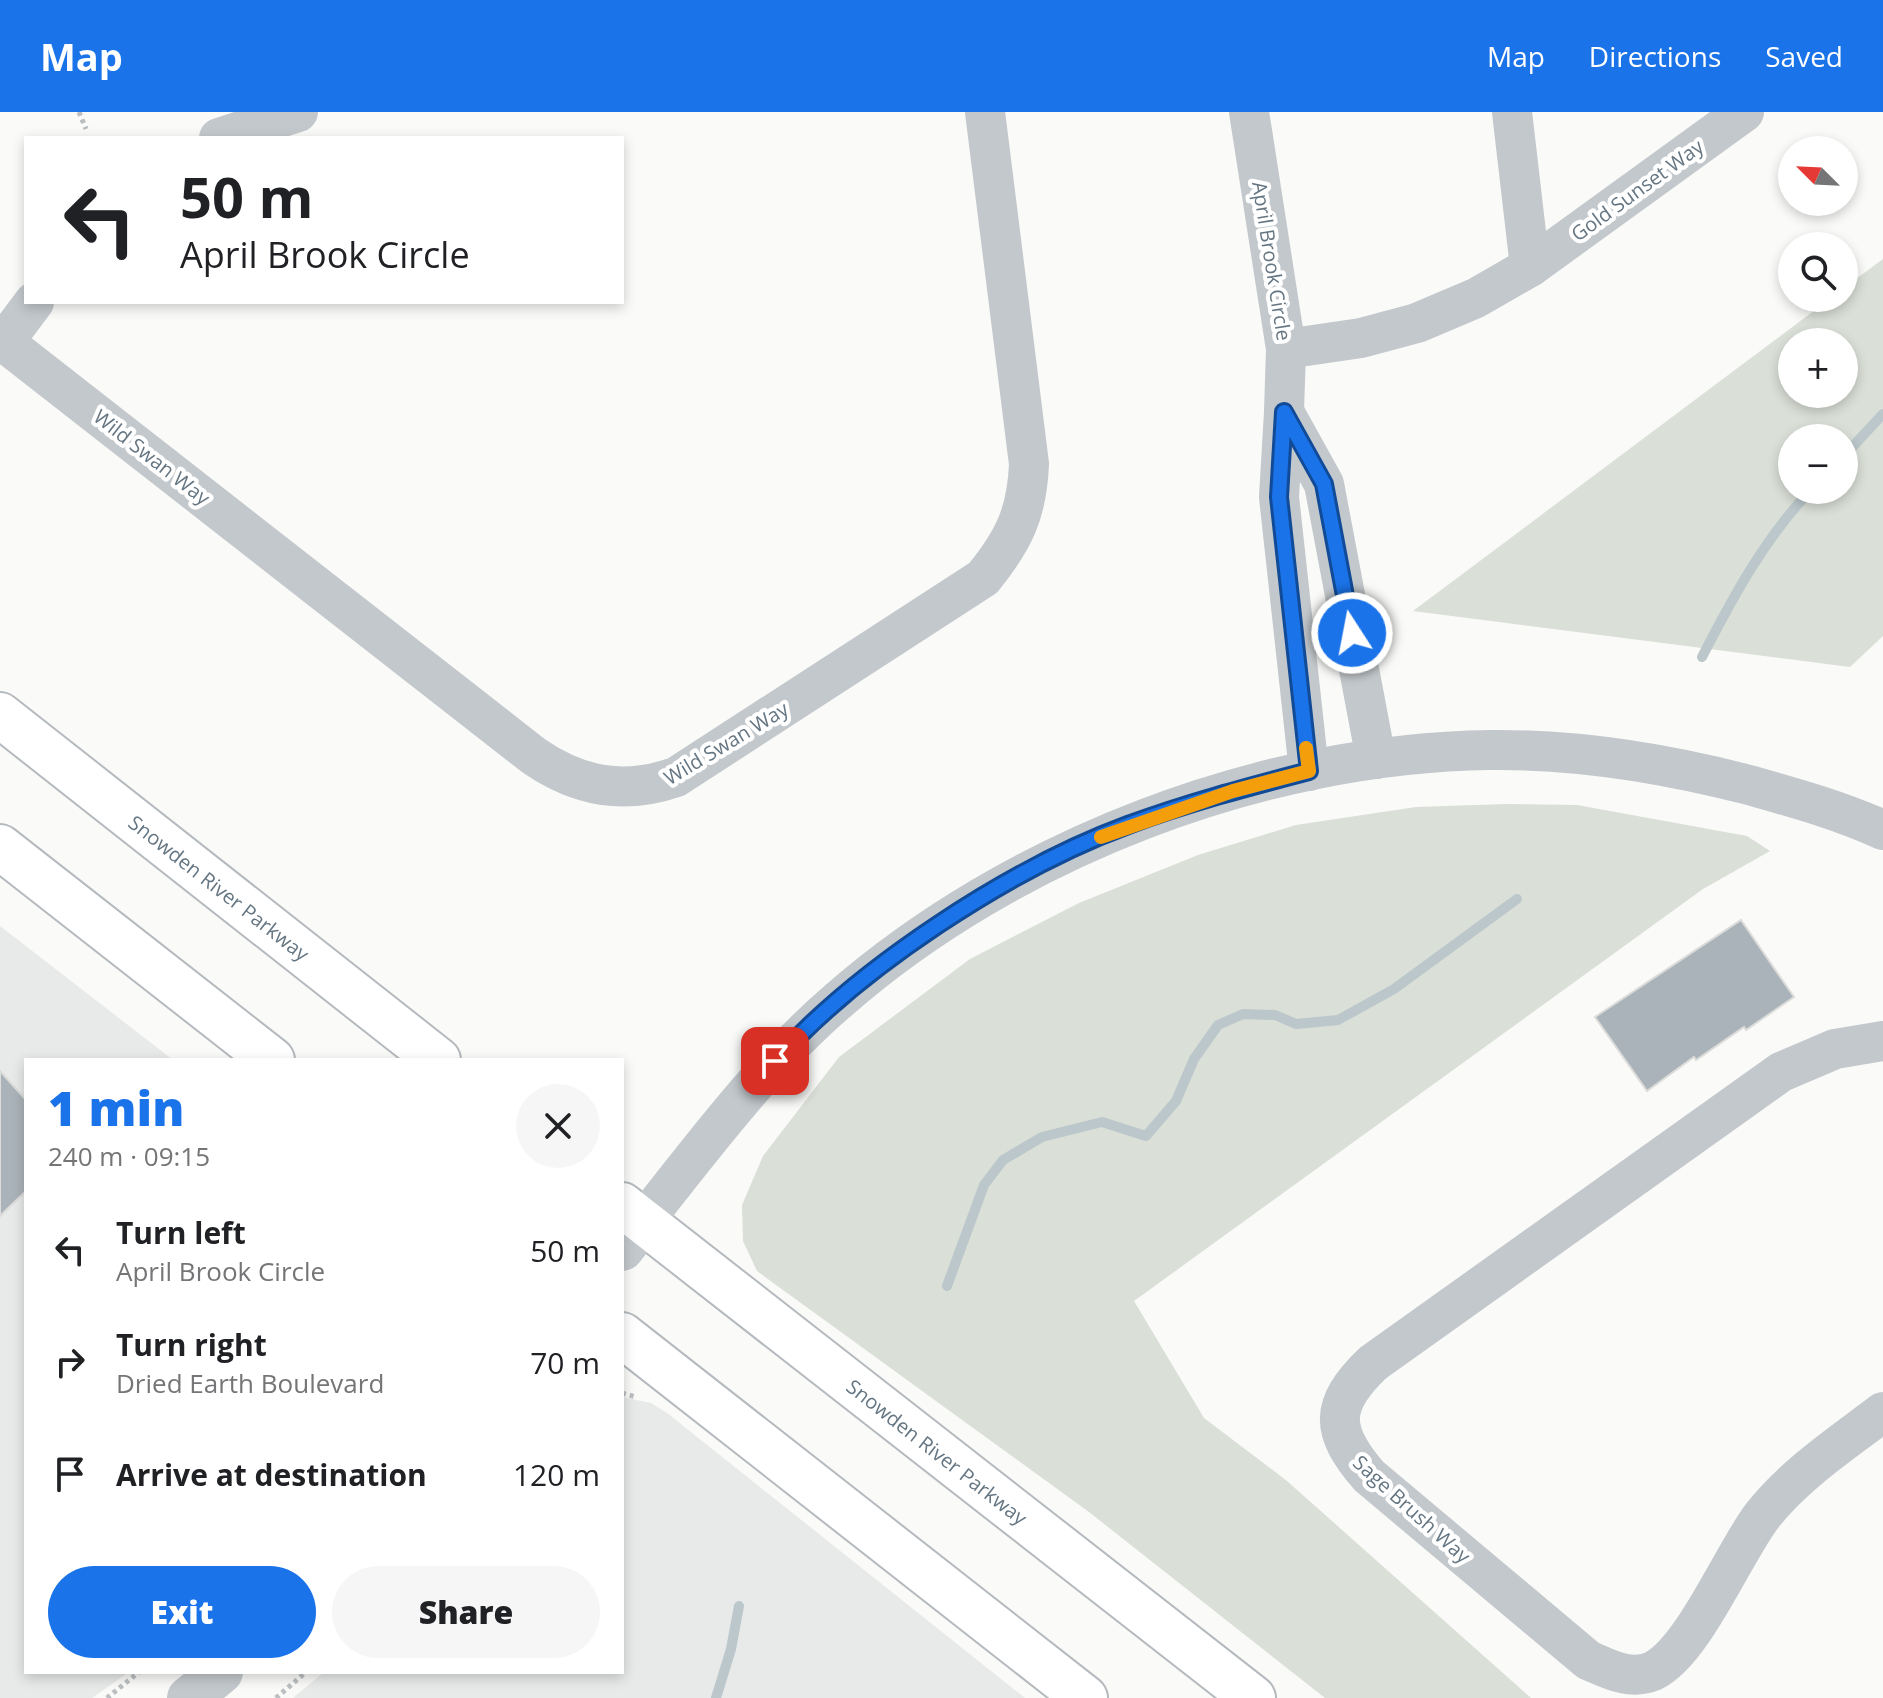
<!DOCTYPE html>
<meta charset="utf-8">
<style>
:root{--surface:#fff;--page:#f6f6f6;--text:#202124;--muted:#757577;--accent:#1a73e8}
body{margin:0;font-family:"Open Sans",sans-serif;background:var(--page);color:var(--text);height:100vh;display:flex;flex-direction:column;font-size:30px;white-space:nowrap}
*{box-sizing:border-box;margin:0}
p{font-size:26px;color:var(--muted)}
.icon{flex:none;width:44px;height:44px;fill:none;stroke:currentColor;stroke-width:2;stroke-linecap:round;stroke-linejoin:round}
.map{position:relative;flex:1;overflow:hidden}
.side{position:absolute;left:24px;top:946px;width:600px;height:616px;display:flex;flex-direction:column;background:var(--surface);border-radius:0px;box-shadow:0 4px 12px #0003}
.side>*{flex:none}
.banner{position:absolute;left:24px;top:24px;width:600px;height:168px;border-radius:0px;box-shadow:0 4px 12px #0003;background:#fff;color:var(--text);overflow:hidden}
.needle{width:52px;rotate:294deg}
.controls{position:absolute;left:1778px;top:24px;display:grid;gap:16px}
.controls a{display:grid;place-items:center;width:80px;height:80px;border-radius:50%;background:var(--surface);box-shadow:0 4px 12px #0003;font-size:40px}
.pin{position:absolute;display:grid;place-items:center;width:68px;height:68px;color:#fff;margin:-34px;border-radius:16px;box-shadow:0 4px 12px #0006}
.me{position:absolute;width:88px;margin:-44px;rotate:349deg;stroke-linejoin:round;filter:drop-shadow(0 0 6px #0008)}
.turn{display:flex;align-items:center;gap:28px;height:168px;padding:0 24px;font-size:36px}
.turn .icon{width:104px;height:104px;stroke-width:2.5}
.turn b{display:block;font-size:56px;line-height:68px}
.round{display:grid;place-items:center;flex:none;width:84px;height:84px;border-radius:42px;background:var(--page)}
.head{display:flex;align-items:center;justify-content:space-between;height:136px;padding:0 24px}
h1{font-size:48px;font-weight:800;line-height:60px;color:var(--accent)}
.cta{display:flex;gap:16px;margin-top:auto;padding:16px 24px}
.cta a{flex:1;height:92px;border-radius:48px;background:var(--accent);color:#fff;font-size:32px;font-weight:800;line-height:92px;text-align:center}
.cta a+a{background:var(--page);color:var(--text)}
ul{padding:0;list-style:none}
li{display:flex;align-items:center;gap:24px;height:112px;padding:0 24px}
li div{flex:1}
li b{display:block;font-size:30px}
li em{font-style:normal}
header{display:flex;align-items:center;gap:48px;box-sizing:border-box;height:112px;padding:0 40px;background:var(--accent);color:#fff}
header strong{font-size:38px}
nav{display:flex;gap:44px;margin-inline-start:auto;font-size:28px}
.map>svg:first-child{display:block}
.built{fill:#e8e9e9}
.green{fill:#dadfd7;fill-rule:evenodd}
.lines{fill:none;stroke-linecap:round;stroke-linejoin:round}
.stream{stroke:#bbc7cb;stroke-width:10}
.building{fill:#aab3b9;stroke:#dcdcda;stroke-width:2}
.primary-casing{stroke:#b5babe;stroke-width:48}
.path{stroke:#bbbfc2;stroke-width:5;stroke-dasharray:4 4;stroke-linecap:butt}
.minor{stroke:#c3c8cc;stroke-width:40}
.tertiary{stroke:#c3c8cc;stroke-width:44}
.primary{stroke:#fff;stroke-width:44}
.route-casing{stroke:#114b97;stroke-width:20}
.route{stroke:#1a73e8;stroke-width:14}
.slow{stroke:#f59e0b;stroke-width:14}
.labels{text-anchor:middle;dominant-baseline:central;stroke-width:8;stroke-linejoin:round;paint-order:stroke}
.street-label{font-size:20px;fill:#657683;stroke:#fff}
</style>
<header>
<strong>Map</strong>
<nav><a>Map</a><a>Directions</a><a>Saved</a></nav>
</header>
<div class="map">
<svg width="1883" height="1586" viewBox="0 0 1883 1586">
<rect width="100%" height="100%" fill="#fafaf8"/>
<g class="built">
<polygon points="0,814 173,948 26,948 26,1560 129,1560 92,1586 0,1586"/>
<polygon points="622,1285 651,1291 667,1301 1025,1586 293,1586 324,1560 622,1560"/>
</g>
<g class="green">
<path d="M1883,147V524L1850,555L1413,499L1831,186H1844V176ZM1792,230H1844V282H1792ZM1792,326H1844V378H1792Z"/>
<polygon points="1506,692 1577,693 1747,724 1770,739 1703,777 1134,1189 1204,1306 1287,1369 1531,1586 1325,1586 1089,1400 757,1159 743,1129 742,1093 763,1044 839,945 970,847 1079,791 1198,743 1296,713 1416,695"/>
</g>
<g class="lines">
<g class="stream">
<polyline points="1844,344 1883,302"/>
<path d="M1702,545C1733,485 1764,427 1811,378"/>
<polyline points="947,1174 984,1073 1003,1048 1042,1025 1102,1010 1146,1024 1176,989 1194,947 1218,913 1243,902 1275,903 1296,912 1338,908 1394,877 1517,787"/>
<polyline points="716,1586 731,1537 739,1494"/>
</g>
</g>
<g class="building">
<polygon points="1741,808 1794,885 1746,918 1744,915 1696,948 1694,945 1647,979 1595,905"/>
<polygon points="0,959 26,988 26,1079 0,1104"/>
</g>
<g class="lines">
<g class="primary-casing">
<g id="primary">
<polyline points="0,603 438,948"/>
<polyline points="0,735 272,948"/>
<polyline points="622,1093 1253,1586"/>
<polyline points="622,1223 1085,1586"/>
</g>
</g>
<g class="path">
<polyline points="79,0 86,17"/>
<polyline points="622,1281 636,1285"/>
<polyline points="107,1586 139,1560"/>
<polyline points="276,1586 306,1560"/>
</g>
<g class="minor">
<polyline points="1249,0 1286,237 1284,300"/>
<polyline points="1512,0 1530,155"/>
<polyline points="219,26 298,0"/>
<path d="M34,190L4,230L534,644C579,675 624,683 676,665L983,466C1014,428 1027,401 1029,352L985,0"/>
<polyline points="1286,237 1361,226 1417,211 1476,186 1530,155 1744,0"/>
<polyline points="1309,659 1279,385 1284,300 1324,372 1376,647"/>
<path d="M1883,929L1835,937L1781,960L1373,1251C1329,1293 1330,1319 1369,1364L1588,1548C1609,1557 1630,1569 1653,1559C1693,1540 1733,1442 1762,1404C1795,1362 1841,1332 1883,1300"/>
<path d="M643,1110C705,1032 764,952 840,887C1012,737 1261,641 1490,638C1577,637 1664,651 1749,673C1795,686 1839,698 1883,718"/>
</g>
<g class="tertiary">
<polyline points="622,1137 643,1110"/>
<polyline points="189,1586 221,1560"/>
</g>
<use href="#primary" class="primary"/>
</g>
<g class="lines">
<g class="route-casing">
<path id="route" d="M775,949C860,855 1009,757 1128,713C1187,691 1248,675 1309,659L1279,385L1284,300L1324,372L1352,521"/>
</g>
<use href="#route" class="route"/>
<polyline class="slow" points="1101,725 1233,679 1309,659 1306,636"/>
</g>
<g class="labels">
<g class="street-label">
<text transform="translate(1637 78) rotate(-36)">Gold Sunset Way</text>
<text transform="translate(1272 149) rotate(81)">April Brook Circle</text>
<text transform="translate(152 345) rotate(38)">Wild Swan Way</text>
<text transform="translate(726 631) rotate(-31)">Wild Swan Way</text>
<text transform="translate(219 776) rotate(38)">Snowden River Parkway</text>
<text transform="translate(937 1340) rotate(38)">Snowden River Parkway</text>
<text transform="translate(1412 1397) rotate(42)">Sage Brush Way</text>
</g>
</g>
</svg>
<div class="controls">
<a><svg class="needle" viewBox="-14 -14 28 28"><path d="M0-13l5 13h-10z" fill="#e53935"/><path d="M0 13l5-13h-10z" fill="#757577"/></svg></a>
<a><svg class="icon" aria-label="search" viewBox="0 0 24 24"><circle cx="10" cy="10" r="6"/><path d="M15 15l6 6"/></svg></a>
<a>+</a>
<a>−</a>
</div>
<div class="pin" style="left:775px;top:949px;background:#d93025"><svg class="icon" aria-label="arrive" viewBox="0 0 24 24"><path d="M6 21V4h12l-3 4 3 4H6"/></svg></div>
<svg class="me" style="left:1352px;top:521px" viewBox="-20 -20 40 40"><circle r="17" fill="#1a73e8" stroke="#fff" stroke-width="3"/><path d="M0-11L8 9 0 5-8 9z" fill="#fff"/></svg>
<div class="banner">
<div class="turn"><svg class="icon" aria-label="left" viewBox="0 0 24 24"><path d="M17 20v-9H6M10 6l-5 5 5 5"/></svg><div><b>50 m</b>April Brook Circle</div></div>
</div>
<section class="side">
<div class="head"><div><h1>1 min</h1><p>240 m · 09:15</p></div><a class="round"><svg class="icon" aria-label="close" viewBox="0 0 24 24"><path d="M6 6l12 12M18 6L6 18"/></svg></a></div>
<ul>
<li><svg class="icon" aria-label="left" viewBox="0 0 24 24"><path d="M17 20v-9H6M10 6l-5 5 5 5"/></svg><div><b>Turn left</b><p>April Brook Circle</p></div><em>50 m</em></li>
<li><svg class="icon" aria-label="right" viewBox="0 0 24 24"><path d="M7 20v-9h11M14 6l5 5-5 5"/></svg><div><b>Turn right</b><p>Dried Earth Boulevard</p></div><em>70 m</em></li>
<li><svg class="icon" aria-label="arrive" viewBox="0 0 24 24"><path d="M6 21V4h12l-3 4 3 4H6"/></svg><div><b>Arrive at destination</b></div><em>120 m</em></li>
</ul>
<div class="cta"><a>Exit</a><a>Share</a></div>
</section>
</div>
